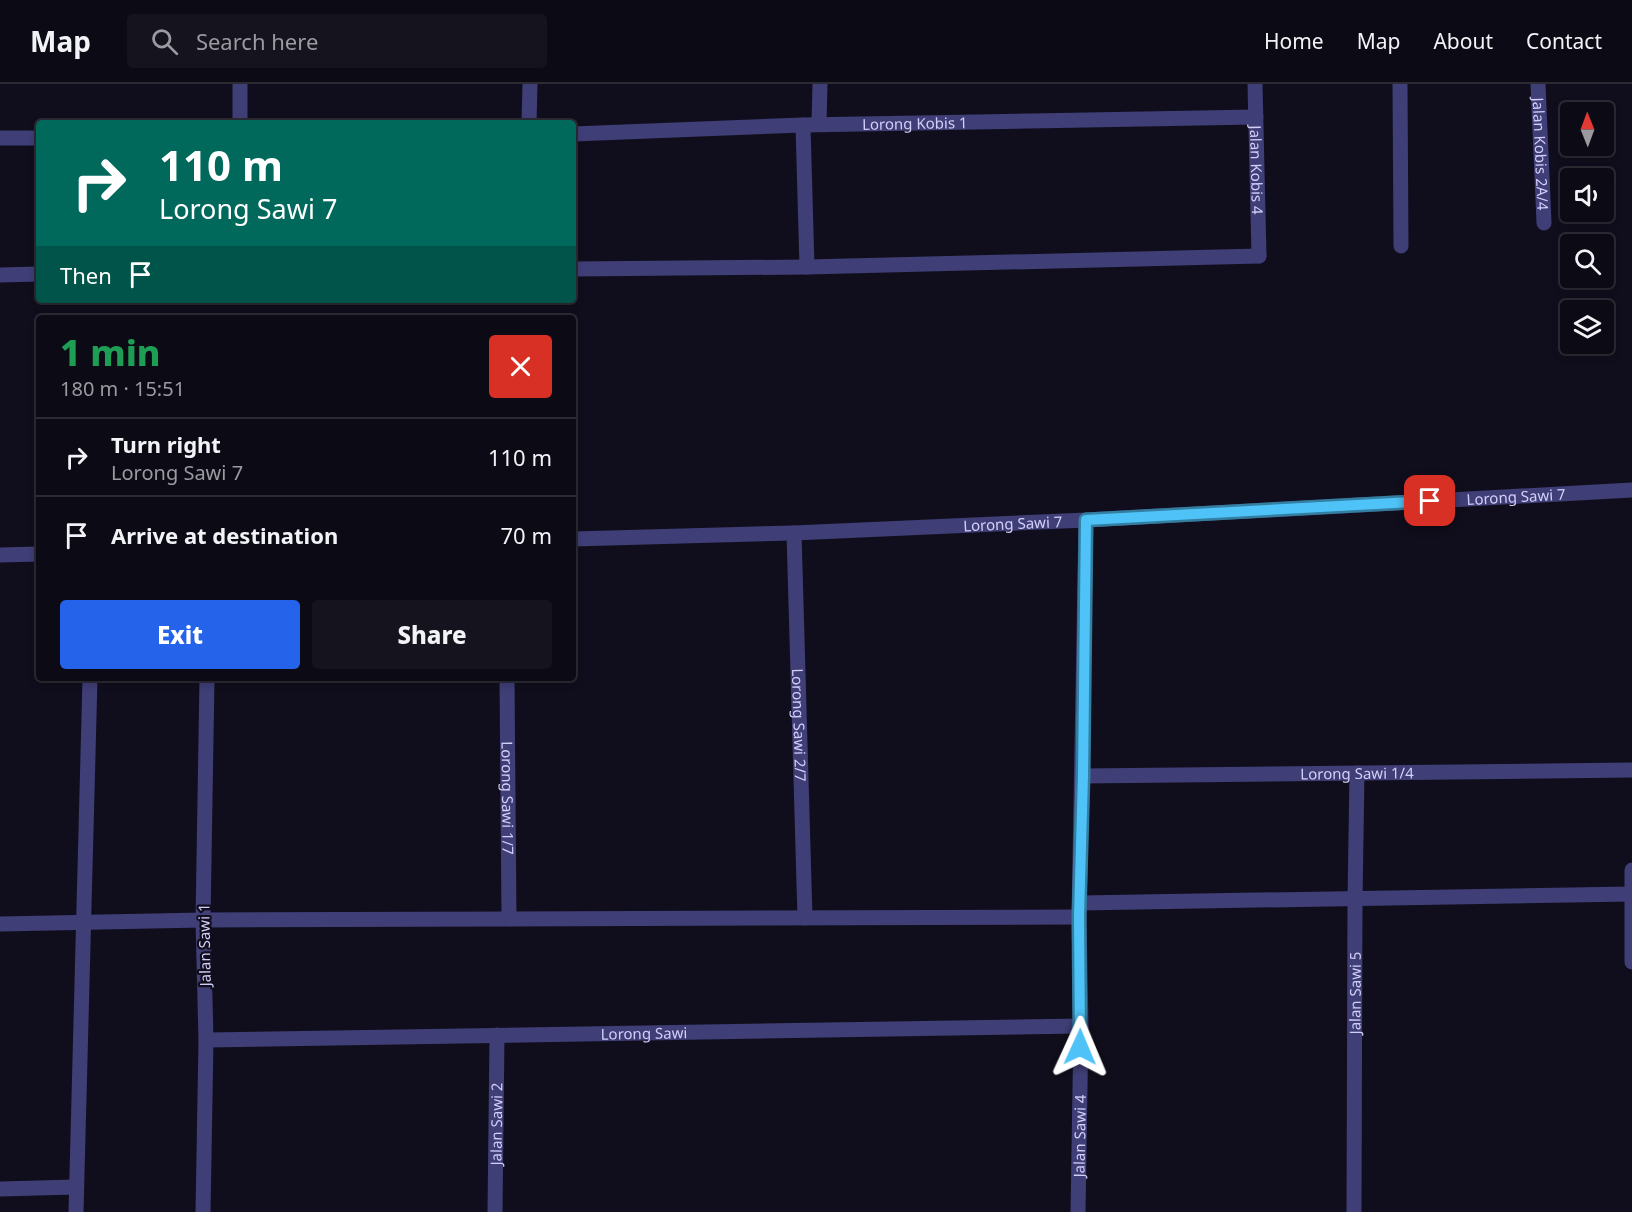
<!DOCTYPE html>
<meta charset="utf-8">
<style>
:root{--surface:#0c0a15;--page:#15131e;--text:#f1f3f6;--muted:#9a9aa0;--line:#2c2b34;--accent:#2563eb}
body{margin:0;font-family:"Noto Sans",sans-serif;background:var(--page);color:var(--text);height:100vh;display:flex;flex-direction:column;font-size:22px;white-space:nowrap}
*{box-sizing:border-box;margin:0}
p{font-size:20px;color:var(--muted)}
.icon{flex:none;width:33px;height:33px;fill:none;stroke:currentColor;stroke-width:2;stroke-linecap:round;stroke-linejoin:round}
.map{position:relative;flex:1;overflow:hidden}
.drawer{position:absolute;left:36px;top:231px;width:540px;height:366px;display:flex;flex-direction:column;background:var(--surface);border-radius:6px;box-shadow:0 3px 9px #0003,0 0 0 2px var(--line)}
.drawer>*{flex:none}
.banner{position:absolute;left:36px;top:36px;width:540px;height:183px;border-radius:6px;box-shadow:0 3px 9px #0003,0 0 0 2px var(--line);background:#00695c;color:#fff;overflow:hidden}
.needle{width:39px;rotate:359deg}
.tools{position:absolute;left:1560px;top:18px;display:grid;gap:12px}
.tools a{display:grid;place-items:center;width:54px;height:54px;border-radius:6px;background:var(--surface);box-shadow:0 3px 9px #0003,0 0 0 2px var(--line);font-size:30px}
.pin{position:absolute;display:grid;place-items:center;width:51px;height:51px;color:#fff;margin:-26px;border-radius:12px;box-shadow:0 3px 9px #0006}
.me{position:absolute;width:66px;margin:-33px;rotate:1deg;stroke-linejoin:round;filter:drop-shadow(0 0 4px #0008)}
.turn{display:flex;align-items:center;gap:21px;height:126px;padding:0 24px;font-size:27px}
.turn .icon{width:78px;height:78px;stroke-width:2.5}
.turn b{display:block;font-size:42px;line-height:51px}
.then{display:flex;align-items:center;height:57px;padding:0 24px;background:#0003;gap:12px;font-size:22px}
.round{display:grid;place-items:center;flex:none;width:63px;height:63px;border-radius:6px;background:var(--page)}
.summary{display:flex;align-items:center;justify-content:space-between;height:102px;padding:0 24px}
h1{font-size:36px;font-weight:800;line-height:45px;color:#1e9e55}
.primary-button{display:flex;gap:12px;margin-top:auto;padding:12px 24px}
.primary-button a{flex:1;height:69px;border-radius:6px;background:var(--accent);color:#fff;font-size:24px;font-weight:800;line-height:69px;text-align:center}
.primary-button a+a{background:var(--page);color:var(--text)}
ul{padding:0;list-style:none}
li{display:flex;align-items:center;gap:18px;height:78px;padding:0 24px;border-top:2px solid var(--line)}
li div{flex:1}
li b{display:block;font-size:22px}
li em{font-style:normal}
header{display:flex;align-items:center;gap:36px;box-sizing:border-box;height:84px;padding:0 30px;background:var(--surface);border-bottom:2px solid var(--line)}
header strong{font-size:28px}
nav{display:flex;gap:33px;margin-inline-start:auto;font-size:21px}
.search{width:420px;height:54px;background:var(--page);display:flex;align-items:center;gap:15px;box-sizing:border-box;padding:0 21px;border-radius:6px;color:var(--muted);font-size:22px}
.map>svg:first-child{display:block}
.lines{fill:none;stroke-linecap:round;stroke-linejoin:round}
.lane{stroke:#3f3e76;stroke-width:15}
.street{stroke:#3f3e76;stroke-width:15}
.route-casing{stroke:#337fa1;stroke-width:15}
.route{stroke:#4fc3f7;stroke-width:10}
.labels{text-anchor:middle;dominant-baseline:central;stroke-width:4.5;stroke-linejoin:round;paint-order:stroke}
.street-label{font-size:15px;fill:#d3cff9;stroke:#100e1c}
</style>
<header>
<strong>Map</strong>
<div class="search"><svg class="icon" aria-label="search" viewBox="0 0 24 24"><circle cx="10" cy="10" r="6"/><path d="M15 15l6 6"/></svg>Search here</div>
<nav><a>Home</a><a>Map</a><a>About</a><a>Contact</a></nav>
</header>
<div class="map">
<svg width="1632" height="1128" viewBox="0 0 1632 1128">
<rect width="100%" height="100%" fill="#100e1c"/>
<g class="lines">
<g class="lane">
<polyline points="1400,0 1401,162"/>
<polyline points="803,41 807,183"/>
<polyline points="573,185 807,183 1259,172"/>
<polyline points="0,191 39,190"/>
<polyline points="1080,819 1631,810"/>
<polyline points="203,836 1079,833"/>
<polyline points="0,1105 76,1103"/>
</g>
<g class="street">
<path id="s1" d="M1255,0L1259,172"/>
<path id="s2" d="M1538,0L1544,139"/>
<polyline points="240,39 240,0"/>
<polyline points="529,39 530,0"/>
<polyline points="819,40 820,0"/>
<path id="s3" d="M573,50L803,41L1256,33"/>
<polyline points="0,54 39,54"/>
<path id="s4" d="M794,449L805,834"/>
<path id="s5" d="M573,455L794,449L1086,436L1632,406"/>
<polyline points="0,471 39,470"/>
<path id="s6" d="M507,594L509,835"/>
<path id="s7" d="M1083,692L1632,686"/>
<polyline points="1632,786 1632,878"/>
<polyline points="0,840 203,836"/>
<path id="s8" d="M206,956L1081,942"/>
<polyline points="76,1128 90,594"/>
<polyline points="203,1128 206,956 203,836 207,594"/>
<path id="s9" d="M495,1128L497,951"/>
<path id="s10" d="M1078,1128L1081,942L1079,833L1086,436"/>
<path id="s11" d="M1354,1128L1355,815L1357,689"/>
</g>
</g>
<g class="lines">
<g class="route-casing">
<polyline id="route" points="1080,963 1079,832 1083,692 1086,436 1430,417"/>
</g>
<use href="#route" class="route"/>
</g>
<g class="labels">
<g class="street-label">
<text stroke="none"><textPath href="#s3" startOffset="342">Lorong Kobis 1</textPath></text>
<text stroke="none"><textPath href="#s2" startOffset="70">Jalan Kobis 2A/4</textPath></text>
<text stroke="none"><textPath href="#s1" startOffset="86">Jalan Kobis 4</textPath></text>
<text stroke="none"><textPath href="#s5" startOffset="944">Lorong Sawi 7</textPath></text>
<text stroke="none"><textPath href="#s5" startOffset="440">Lorong Sawi 7</textPath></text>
<text stroke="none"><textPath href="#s4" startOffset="192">Lorong Sawi 2/7</textPath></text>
<text stroke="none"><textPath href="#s7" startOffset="274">Lorong Sawi 1/4</textPath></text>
<text stroke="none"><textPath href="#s6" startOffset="120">Lorong Sawi 1/7</textPath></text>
<text transform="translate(204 861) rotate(-91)">Jalan Sawi 1</text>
<text stroke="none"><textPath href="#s11" startOffset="219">Jalan Sawi 5</textPath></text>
<text stroke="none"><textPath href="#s8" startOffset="438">Lorong Sawi</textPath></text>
<text stroke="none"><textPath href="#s9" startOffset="88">Jalan Sawi 2</textPath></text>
<text stroke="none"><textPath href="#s10" startOffset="76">Jalan Sawi 4</textPath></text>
</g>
</g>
</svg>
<div class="tools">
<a><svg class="needle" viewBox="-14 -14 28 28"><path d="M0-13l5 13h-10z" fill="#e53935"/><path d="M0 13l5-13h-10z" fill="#9a9aa0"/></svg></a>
<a><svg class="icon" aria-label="sound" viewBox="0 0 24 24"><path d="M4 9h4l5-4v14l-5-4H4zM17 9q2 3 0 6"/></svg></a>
<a><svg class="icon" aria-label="search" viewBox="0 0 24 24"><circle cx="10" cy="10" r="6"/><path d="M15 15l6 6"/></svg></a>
<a><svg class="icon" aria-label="layers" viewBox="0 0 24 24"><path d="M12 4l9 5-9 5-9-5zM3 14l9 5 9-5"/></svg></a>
</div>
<div class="pin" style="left:1430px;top:417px;background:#d93025"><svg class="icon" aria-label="arrive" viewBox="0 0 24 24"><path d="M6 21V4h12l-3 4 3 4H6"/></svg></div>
<svg class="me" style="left:1080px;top:963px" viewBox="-20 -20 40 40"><path d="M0-17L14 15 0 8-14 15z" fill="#4fc3f7" stroke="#fff" stroke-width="4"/></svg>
<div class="banner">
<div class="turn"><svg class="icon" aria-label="right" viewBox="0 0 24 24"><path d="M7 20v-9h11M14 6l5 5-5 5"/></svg><div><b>110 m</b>Lorong Sawi 7</div></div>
<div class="then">Then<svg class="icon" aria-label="arrive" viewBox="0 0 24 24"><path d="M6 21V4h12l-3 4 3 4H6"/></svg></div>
</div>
<section class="drawer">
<div class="summary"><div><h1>1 min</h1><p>180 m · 15:51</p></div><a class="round" style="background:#d93025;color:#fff"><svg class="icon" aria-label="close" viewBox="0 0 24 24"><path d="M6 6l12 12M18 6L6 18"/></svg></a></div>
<ul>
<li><svg class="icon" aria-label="right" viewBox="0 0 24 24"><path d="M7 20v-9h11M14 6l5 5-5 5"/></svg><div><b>Turn right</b><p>Lorong Sawi 7</p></div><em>110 m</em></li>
<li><svg class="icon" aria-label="arrive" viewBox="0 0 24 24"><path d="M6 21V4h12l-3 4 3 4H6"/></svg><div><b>Arrive at destination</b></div><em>70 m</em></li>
</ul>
<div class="primary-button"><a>Exit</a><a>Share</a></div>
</section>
</div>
